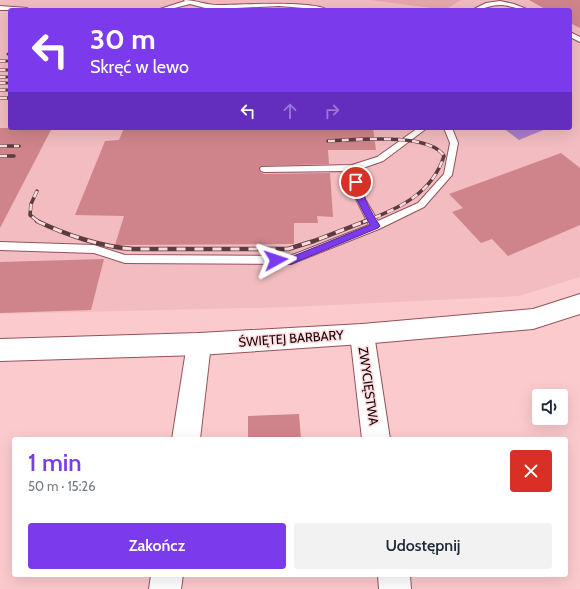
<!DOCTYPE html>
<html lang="pl">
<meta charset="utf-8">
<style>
:root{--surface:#fff;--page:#f2f2f3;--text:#1f2937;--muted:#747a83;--accent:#7c3aed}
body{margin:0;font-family:Cabin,sans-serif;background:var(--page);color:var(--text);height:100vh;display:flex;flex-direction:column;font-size:15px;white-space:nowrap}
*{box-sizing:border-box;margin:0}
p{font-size:13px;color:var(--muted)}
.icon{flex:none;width:22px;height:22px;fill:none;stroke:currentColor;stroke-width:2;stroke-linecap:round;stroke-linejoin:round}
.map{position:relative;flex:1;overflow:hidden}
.drawer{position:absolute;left:12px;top:437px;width:556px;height:140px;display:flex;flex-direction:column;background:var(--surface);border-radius:4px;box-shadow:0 4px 16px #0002}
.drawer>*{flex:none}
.top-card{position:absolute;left:8px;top:8px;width:564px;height:122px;border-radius:4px;box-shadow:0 4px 16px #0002;background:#7c3aed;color:#fff;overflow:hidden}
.tools{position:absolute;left:532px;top:389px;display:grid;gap:8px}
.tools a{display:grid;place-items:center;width:36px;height:36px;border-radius:4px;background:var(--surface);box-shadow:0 4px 16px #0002;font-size:20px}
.pin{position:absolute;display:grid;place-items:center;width:34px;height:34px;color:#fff;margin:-17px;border:2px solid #fff;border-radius:50%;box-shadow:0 1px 4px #0007}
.me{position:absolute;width:44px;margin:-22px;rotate:85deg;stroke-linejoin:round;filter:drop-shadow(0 0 3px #0008)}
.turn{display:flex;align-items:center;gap:14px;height:84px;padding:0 16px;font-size:18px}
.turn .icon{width:52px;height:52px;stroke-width:2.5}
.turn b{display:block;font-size:28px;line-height:34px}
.lanes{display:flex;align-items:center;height:38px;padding:0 16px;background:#0003;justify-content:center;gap:20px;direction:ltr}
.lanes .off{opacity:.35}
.round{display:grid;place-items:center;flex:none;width:42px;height:42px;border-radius:4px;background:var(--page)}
.summary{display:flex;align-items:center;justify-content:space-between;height:68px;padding:0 16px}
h1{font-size:24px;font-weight:600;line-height:30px;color:var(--accent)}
.primary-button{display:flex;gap:8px;margin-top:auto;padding:8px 16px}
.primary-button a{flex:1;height:46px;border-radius:4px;background:var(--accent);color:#fff;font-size:16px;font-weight:600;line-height:46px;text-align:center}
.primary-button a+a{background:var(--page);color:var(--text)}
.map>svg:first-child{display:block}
.built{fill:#f2bcc0}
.green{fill:#e5a7ac}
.water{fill:#ac7ec4}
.building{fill:#cf848b}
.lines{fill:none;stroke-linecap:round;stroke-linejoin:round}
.lane-casing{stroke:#965159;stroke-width:2}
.street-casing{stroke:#965159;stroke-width:2}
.secondary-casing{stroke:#965159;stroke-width:2}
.lane{fill:#fff;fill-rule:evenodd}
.street{fill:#fff;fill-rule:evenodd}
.secondary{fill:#fff;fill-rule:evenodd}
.rail-far2-casing{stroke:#5c3c40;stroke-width:3}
.rail-far1-casing{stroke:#5c3c40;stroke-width:3.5}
.rail-casing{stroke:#5c3c40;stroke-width:4.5}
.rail-far2{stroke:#fddcde;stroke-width:2;stroke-dasharray:5.5;stroke-linecap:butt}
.rail-far1{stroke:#fddcde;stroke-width:2.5;stroke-dasharray:7;stroke-linecap:butt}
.rail{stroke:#fddcde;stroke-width:3;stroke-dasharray:9;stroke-linecap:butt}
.route{fill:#7c3aed;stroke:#51269a}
.labels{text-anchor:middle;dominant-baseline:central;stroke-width:3;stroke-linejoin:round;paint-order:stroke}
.street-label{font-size:13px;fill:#1c0307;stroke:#fddcde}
</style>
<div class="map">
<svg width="580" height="589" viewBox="0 0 580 589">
<rect width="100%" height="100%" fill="#fbcacd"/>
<polygon class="built" points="0,0 369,0 446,10 10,10 10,128 570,128 570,10 447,10 461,0 580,0 580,277 519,296 291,307 0,314"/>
<polygon class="green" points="369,0 461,0 446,10"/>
<polygon class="water" points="503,128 548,128 519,140"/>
<g class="building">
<polygon points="529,0 580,0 580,28 570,23 570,10 547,10"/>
<polygon points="0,128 52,128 0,228"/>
<polygon points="124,128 373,128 376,150 328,150 329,164 260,166 260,172 264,174 330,173 333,217 317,216 318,223 294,223 294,244 115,245 124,216 75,215 105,141 119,140"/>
<polygon points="561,153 580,168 580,225 508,256 492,239 481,243 452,212 463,208 449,194"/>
<polygon points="104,259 91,310 0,313 0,262"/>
<polygon points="299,414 301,439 248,439 248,416"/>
</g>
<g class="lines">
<g class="lane-casing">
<g id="lane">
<path d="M184,0C195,0 206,5 218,5C241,5 312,0 328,10L279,6L217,9L205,8L190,4L167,10H157L185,1Z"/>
<path d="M500,1L514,4L529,10C519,10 510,5 500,5C490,5 482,10 472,10L486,3Z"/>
<polygon points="0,6 27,8 30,10 0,10"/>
<polygon points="570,32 580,37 580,42 570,37"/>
<polygon points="418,128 427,128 383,161 357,170 365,199 378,221 418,203 444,174 450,143 444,128 452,128 458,143 452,175 424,207 379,229 291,264 125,263 94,253 0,250 0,242 94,245 125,255 290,256 369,225 356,199 348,171 264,172 261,171 260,169 261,167 352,165 377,157"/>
</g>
</g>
<g class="street-casing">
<g id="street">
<polygon points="362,324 370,327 374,334 390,439 362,439 350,334 354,327"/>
<polygon points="199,333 207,336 211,344 200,439 172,439 187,344 191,336"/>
<polygon points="151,575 183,575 181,589 149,589"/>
<polygon points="378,575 410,575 411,589 379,589"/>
</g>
</g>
<g class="secondary-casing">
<polygon id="secondary" points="580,294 580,314 533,329 362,344 199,355 0,361 0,339 199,333 362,324 533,309"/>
</g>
<use href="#lane" class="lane"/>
<use href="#street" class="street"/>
<use href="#secondary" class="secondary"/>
<g class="rail-far2-casing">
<g id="rail-far2">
<polyline points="8,54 10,54"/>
<polyline points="0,61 10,61"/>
<polyline points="0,70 10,70"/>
<polyline points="0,77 10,77"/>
<polyline points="0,83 10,83"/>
<polyline points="0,90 10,90"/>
</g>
</g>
<g class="rail-far1-casing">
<g id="rail-far1">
<polyline points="0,98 10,98"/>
<path d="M328,141C354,140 429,132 444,156C432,194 398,209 363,222"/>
<polyline points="0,146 19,146"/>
<polyline points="0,156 14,156"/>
<polyline points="37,191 31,204 30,215 39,222"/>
</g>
</g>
<g class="rail-casing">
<path id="rail" d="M37,221C66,235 102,247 133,249H288L314,241L366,221"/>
</g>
<use href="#rail-far2" class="rail-far2"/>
<use href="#rail-far1" class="rail-far1"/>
<use href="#rail" class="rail"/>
</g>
<path class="route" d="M353,180H356L359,182C364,199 371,212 380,226L378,228L291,264L273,263L272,260L273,258L291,257L370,225L355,196L352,182Z"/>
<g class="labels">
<g class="street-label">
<text transform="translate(291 338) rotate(-4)">ŚWIĘTEJ BARBARY</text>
<text transform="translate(369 386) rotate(82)">ZWYCIĘSTWA</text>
</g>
</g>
</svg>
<div class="tools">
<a><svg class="icon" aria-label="sound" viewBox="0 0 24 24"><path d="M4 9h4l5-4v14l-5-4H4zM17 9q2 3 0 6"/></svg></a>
</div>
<div class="pin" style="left:356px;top:182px;background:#d93025"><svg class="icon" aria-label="arrive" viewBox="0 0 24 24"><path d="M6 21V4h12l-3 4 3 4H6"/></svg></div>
<svg class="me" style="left:276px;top:260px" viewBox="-20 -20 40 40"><path d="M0-17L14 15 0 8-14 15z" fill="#7c3aed" stroke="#fff" stroke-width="4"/></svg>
<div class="top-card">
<div class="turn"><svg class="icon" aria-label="left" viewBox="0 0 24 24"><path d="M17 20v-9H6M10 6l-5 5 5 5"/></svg><div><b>30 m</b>Skręć w lewo</div></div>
<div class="lanes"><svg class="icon" aria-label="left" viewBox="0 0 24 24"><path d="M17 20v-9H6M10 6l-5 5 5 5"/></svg><svg class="icon off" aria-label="ahead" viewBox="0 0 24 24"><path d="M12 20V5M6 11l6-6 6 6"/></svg><svg class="icon off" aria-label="right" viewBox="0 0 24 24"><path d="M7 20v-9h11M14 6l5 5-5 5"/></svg></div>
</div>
<section class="drawer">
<div class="summary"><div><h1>1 min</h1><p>50 m · 15:26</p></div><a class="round" style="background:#d93025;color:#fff"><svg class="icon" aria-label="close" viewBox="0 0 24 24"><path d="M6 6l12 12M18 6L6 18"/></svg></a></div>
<div class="primary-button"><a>Zakończ</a><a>Udostępnij</a></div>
</section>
</div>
